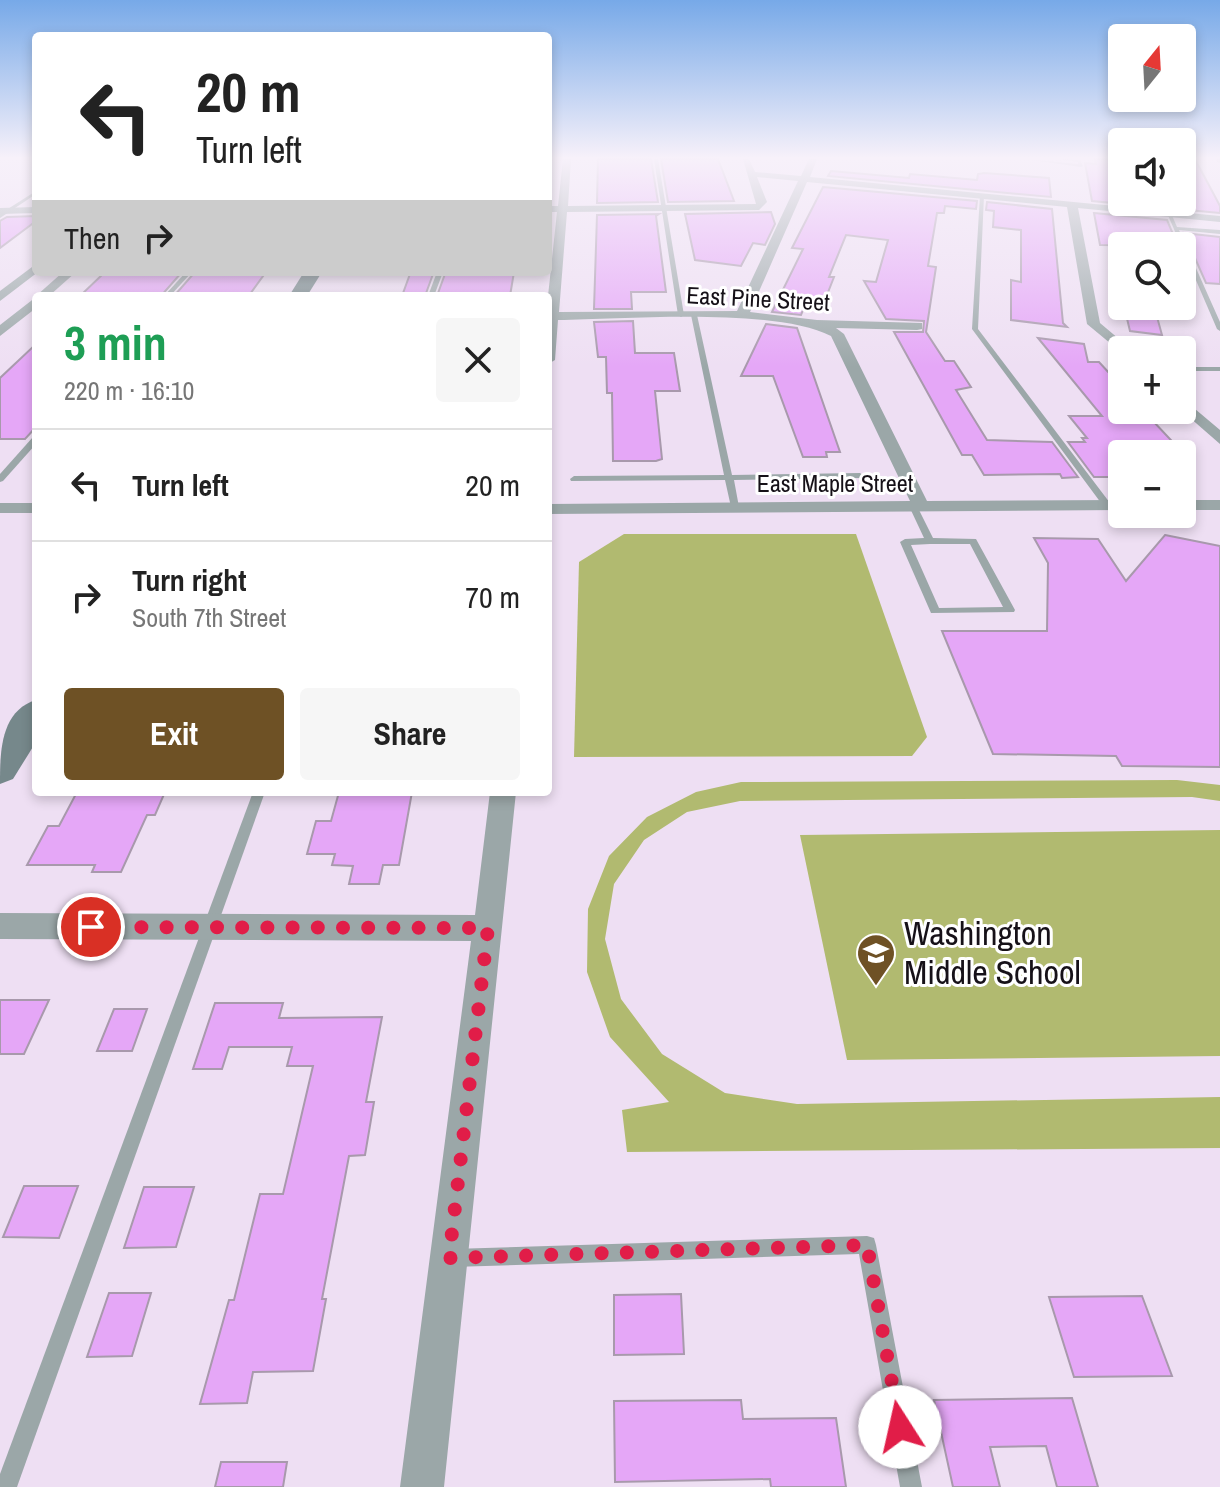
<!DOCTYPE html>
<meta charset="utf-8">
<style>
:root{--surface:#fff;--page:#f6f6f6;--text:#222;--muted:#767676;--line:#e0e0e0;--accent:#6e5125}
body{margin:0;font-family:"Archivo Narrow",sans-serif;background:var(--page);color:var(--text);height:100vh;display:flex;flex-direction:column;font-size:30px;white-space:nowrap}
*{box-sizing:border-box;margin:0}
p{font-size:26px;color:var(--muted)}
.icon{flex:none;width:44px;height:44px;fill:none;stroke:currentColor;stroke-width:2;stroke-linecap:round;stroke-linejoin:round}
.map{position:relative;flex:1;overflow:hidden}
.side{position:absolute;left:32px;top:292px;width:520px;height:504px;display:flex;flex-direction:column;background:var(--surface);border-radius:8px;box-shadow:0 4px 12px #0003}
.side>*{flex:none}
.banner{position:absolute;left:32px;top:32px;width:520px;height:244px;border-radius:8px;box-shadow:0 4px 12px #0003;background:#fff;color:var(--text);overflow:hidden}
.needle{width:52px;rotate:18deg}
.tools{position:absolute;left:1108px;top:24px;display:grid;gap:16px}
.tools a{display:grid;place-items:center;width:88px;height:88px;border-radius:8px;background:var(--surface);box-shadow:0 4px 12px #0003;font-size:40px}
.pin{position:absolute;display:grid;place-items:center;width:68px;height:68px;color:#fff;margin:-34px;border:4px solid #fff;border-radius:50%;box-shadow:0 2px 8px #0007}
.me{position:absolute;width:88px;margin:-44px;rotate:350deg;stroke-linejoin:round;filter:drop-shadow(0 0 6px #0008)}
.turn{display:flex;align-items:center;gap:28px;height:168px;padding:0 32px;font-size:36px}
.turn .icon{width:104px;height:104px;stroke-width:2.5}
.turn b{display:block;font-size:56px;line-height:68px}
.then{display:flex;align-items:center;height:76px;padding:0 32px;background:#0003;gap:16px;font-size:30px}
.round{display:grid;place-items:center;flex:none;width:84px;height:84px;border-radius:8px;background:var(--page)}
.head{display:flex;align-items:center;justify-content:space-between;height:136px;padding:0 32px}
h1{font-size:48px;font-weight:800;line-height:60px;color:#1e9e55}
.cta{display:flex;gap:16px;margin-top:auto;padding:16px 32px}
.cta a{flex:1;height:92px;border-radius:8px;background:var(--accent);color:#fff;font-size:32px;font-weight:800;line-height:92px;text-align:center}
.cta a+a{background:var(--page);color:var(--text)}
ul{padding:0;list-style:none}
li{display:flex;align-items:center;gap:24px;height:112px;padding:0 32px;border-top:2px solid var(--line)}
li div{flex:1}
li b{display:block;font-size:30px}
li em{font-style:normal}
.map>svg:first-child{display:block}
.green{fill:#b1ba70}
.building{fill:#e5a7f7;stroke:#a899ac;stroke-width:2}
.lines{fill:none;stroke-linecap:round;stroke-linejoin:round}
.lane{fill:#9ba7a8;fill-rule:evenodd}
.street{fill:#9ba7a8;fill-rule:evenodd}
.secondary{fill:#76888b;fill-rule:evenodd}
.route{stroke:#e11d48;stroke-width:14;stroke-dasharray:0 25.2}
.labels{text-anchor:middle;dominant-baseline:central;stroke-width:6;stroke-linejoin:round;paint-order:stroke}
.far-street-label{font-size:24px;fill:#161118;stroke:#fff}
.near-poi-label{font-size:34px;fill:#161118;stroke:#fff;text-anchor:start}
</style>
<div class="map">
<svg width="1220" height="1487" viewBox="0 0 1220 1487">
<rect width="100%" height="100%" fill="#eedff3"/>
<g class="green">
<polygon points="624,534 856,534 927,737 912,756 574,757 579,562"/>
<polygon points="1177,780 1220,785 1220,801 1192,797 740,801 687,812 644,840 614,884 605,939 621,999 662,1054 725,1093 797,1104 1220,1097 1220,1148 627,1152 622,1110 669,1102 610,1037 587,972 588,909 609,856 647,817 696,792 741,782"/>
<polygon points="1220,830 1220,1056 847,1060 800,835"/>
</g>
<g class="building">
<polygon points="598,159 651,159 658,202 597,203"/>
<polygon points="661,159 718,159 734,201 668,202"/>
<polygon points="1095,159 1115,159 1122,180 1122,202 1182,202 1182,159 1195,159 1220,206 1220,213 1092,201 1085,163 1096,164"/>
<polygon points="831,171 909,178 910,174 977,180 978,174 984,173 1049,178 1051,197 828,176"/>
<polygon points="823,187 977,201 976,209 945,206 944,213 937,213 928,266 936,267 926,332 945,361 954,361 971,387 956,390 987,440 1052,442 1078,477 1062,478 1060,474 984,475 972,455 962,455 894,332 923,332 924,321 886,319 864,281 876,282 888,240 846,235 829,277 834,277 823,305 806,303 801,315 772,312 803,249 792,248"/>
<polygon points="987,202 1052,209 1063,323 1067,327 1011,320 1011,280 1021,282 1021,230 993,227 994,211 986,210"/>
<polygon points="771,212 775,224 765,245 753,243 741,266 695,260 685,214"/>
<polygon points="1094,213 1167,220 1178,246 1100,245"/>
<polygon points="659,214 656,216 666,292 631,292 632,309 594,309 597,215"/>
<polygon points="36,216 36,221 0,248 0,221 7,217"/>
<polygon points="1184,233 1220,237 1220,284 1206,283"/>
<polygon points="105,272 182,272 161,296 80,296"/>
<polygon points="195,272 266,272 250,294 174,296"/>
<polygon points="489,272 514,272 510,296 437,296 445,274"/>
<polygon points="410,274 433,274 425,296 402,296"/>
<polygon points="1124,306 1154,306 1162,335 1130,331"/>
<polygon points="633,321 635,353 674,353 680,391 655,391 662,459 656,461 613,461 612,393 607,393 606,357 598,357 594,322"/>
<polygon points="766,324 797,328 840,452 826,452 827,457 803,457 773,376 741,376"/>
<polygon points="1038,338 1084,344 1088,362 1099,362 1122,387 1122,421 1153,421 1184,454 1122,454 1122,477 1094,477 1068,442 1085,442 1082,438 1087,438 1069,416 1102,416"/>
<polygon points="36,344 36,427 25,439 0,439 0,378"/>
<polygon points="1165,535 1220,546 1220,767 1122,766 1116,756 993,754 942,631 1047,631 1048,563 1034,538 1098,539 1126,581"/>
<polygon points="77,792 165,792 155,815 147,815 121,872 92,872 95,865 27,865 48,826 59,826"/>
<polygon points="339,792 412,792 399,865 383,865 379,884 349,884 353,866 332,865 335,854 307,854 316,821 331,821"/>
<polygon points="0,1000 49,1000 24,1054 0,1054"/>
<polygon points="215,1003 283,1003 279,1018 382,1017 366,1102 374,1102 365,1155 349,1156 322,1299 326,1299 313,1371 253,1372 247,1403 200,1404 229,1300 234,1300 260,1194 283,1194 313,1066 287,1066 292,1047 229,1047 222,1069 193,1069"/>
<polygon points="114,1009 147,1009 132,1051 97,1051"/>
<polygon points="24,1186 78,1186 59,1238 3,1237"/>
<polygon points="144,1187 194,1187 176,1247 124,1248"/>
<polygon points="109,1293 151,1293 132,1356 87,1357"/>
<polygon points="681,1294 684,1354 614,1355 614,1295"/>
<polygon points="1142,1296 1172,1376 1074,1377 1049,1297"/>
<polygon points="1072,1398 1098,1487 1057,1487 1046,1446 990,1447 1000,1487 953,1487 934,1400"/>
<polygon points="741,1400 743,1419 836,1418 846,1487 771,1487 770,1479 615,1482 614,1401"/>
<polygon points="221,1462 287,1462 283,1487 215,1487"/>
</g>
<g class="lines">
<g class="lane">
<polygon points="654,159 658,159 684,315 681,317 678,315"/>
<polygon points="1025,159 1078,164 1078,162 1059,159 1080,160 1083,166 1081,167"/>
<polygon points="36,191 36,194 0,218 0,214"/>
<polygon points="980,195 984,196 978,329 1110,503 1110,507 1104,507 972,329"/>
<polygon points="1167,213 1171,213 1177,227 1220,230 1220,234 1179,230 1220,322 1220,331 1217,329"/>
<polygon points="186,272 192,272 170,296 164,296"/>
<polygon points="437,272 443,272 434,296 428,296"/>
<polygon points="694,313 697,315 732,475 860,473 864,476 863,478 734,480 739,507 735,510 731,507 725,480 571,481 570,479 574,476 724,475 691,315"/>
<rect x="1182" y="367" width="38" height="4"/>
<polygon points="33,437 36,437 36,444 3,481 0,482 0,474"/>
<path d="M913,503L917,506L933,538L976,539L1015,610L1014,612L931,613L900,542L905,539L924,538L909,506ZM930,544H970L1003,607L939,608L911,545Z"/>
<polygon points="253,792 265,792 17,1487 0,1487 0,1474"/>
<polygon points="867,1236 874,1238 876,1245 922,1487 900,1487 859,1254 452,1267 445,1265 443,1258 445,1251 452,1249"/>
</g>
<g class="street">
<path d="M563,159H571L568,206L756,204L743,159H749L755,172L801,176L809,159H817L810,177L1220,216V222L1078,208L1100,323L1132,350H1122V353L1087,324L1067,207L807,182L750,312L817,320L922,323V329L917,330L836,328L844,334L927,501L1122,500V510L548,514V504L910,501L831,336C773,307 627,319 558,320L555,360L548,364V296L557,212H548V206H558ZM757,177L798,181L737,311L559,312L567,212L759,210L767,202Z"/>
<polygon points="1216,159 1220,159 1220,163 1217,162"/>
<polygon points="36,207 36,213 0,214 0,208"/>
<polygon points="36,264 38,272 0,301 0,291"/>
<polygon points="63,272 76,272 49,296 36,296"/>
<polygon points="36,297 36,308 0,336 0,325"/>
<polygon points="1182,398 1220,430 1220,444 1181,410"/>
<rect x="1182" y="500" width="38" height="10"/>
<rect x="0" y="503" width="36" height="10"/>
<polygon points="490,792 516,792 444,1487 400,1487 471,941 0,939 0,913 475,915"/>
</g>
<g class="secondary">
<polygon points="304,272 322,272 307,296 289,296"/>
<path d="M36,700V742L13,779L0,784C0,753 0,711 36,700Z"/>
</g>
</g>
<linearGradient id="sky" x2="0" y2="1"><stop stop-color="#77a9e8"/><stop offset="0.43" stop-color="#f7f1fa"/><stop offset="1" stop-color="#f7f1fa" stop-opacity="0"/></linearGradient>
<rect width="1220" height="367" fill="url(#sky)"/>
<g class="lines">
<polyline class="route" points="91,927 488,928 449,1258 867,1245 900,1427"/>
</g>
<defs>
<g id="school-pin" transform="scale(2)"><path d="M0 17L-7.5 6A9.5 9.5 0 1 1 7.5 6Z" fill="#6e5125" stroke="#fff"/><path d="M0-5L7-2L0 1L-7-2ZM-4 1L0 2.5L4 1V4Q0 6-4 4Z" fill="#fff"/></g>
</defs>
<g fill-rule="evenodd">
<use href="#school-pin" x="876" y="953"/>
</g>
<g class="labels">
<g class="far-street-label">
<text transform="translate(758 298) rotate(3)">East Pine Street</text>
<text x="835" y="483">East Maple Street</text>
</g>
<g class="near-poi-label">
<text x="904" y="933">Washington<tspan x="904" dy="39">Middle School</tspan></text>
</g>
</g>
</svg>
<div class="tools">
<a><svg class="needle" viewBox="-14 -14 28 28"><path d="M0-13l5 13h-10z" fill="#e53935"/><path d="M0 13l5-13h-10z" fill="#767676"/></svg></a>
<a><svg class="icon" aria-label="sound" viewBox="0 0 24 24"><path d="M4 9h4l5-4v14l-5-4H4zM17 9q2 3 0 6"/></svg></a>
<a><svg class="icon" aria-label="search" viewBox="0 0 24 24"><circle cx="10" cy="10" r="6"/><path d="M15 15l6 6"/></svg></a>
<a>+</a>
<a>−</a>
</div>
<div class="pin" style="left:91px;top:927px;background:#d93025"><svg class="icon" aria-label="arrive" viewBox="0 0 24 24"><path d="M6 21V4h12l-3 4 3 4H6"/></svg></div>
<svg class="me" style="left:900px;top:1427px" viewBox="-20 -20 40 40"><circle r="19" fill="#fff"/><path d="M0-13L10 11 0 6-10 11z" fill="#e11d48"/></svg>
<div class="banner">
<div class="turn"><svg class="icon" aria-label="left" viewBox="0 0 24 24"><path d="M17 20v-9H6M10 6l-5 5 5 5"/></svg><div><b>20 m</b>Turn left</div></div>
<div class="then">Then<svg class="icon" aria-label="right" viewBox="0 0 24 24"><path d="M7 20v-9h11M14 6l5 5-5 5"/></svg></div>
</div>
<section class="side">
<div class="head"><div><h1>3 min</h1><p>220 m · 16:10</p></div><a class="round"><svg class="icon" aria-label="close" viewBox="0 0 24 24"><path d="M6 6l12 12M18 6L6 18"/></svg></a></div>
<ul>
<li><svg class="icon" aria-label="left" viewBox="0 0 24 24"><path d="M17 20v-9H6M10 6l-5 5 5 5"/></svg><div><b>Turn left</b></div><em>20 m</em></li>
<li><svg class="icon" aria-label="right" viewBox="0 0 24 24"><path d="M7 20v-9h11M14 6l5 5-5 5"/></svg><div><b>Turn right</b><p>South 7th Street</p></div><em>70 m</em></li>
</ul>
<div class="cta"><a>Exit</a><a>Share</a></div>
</section>
</div>
